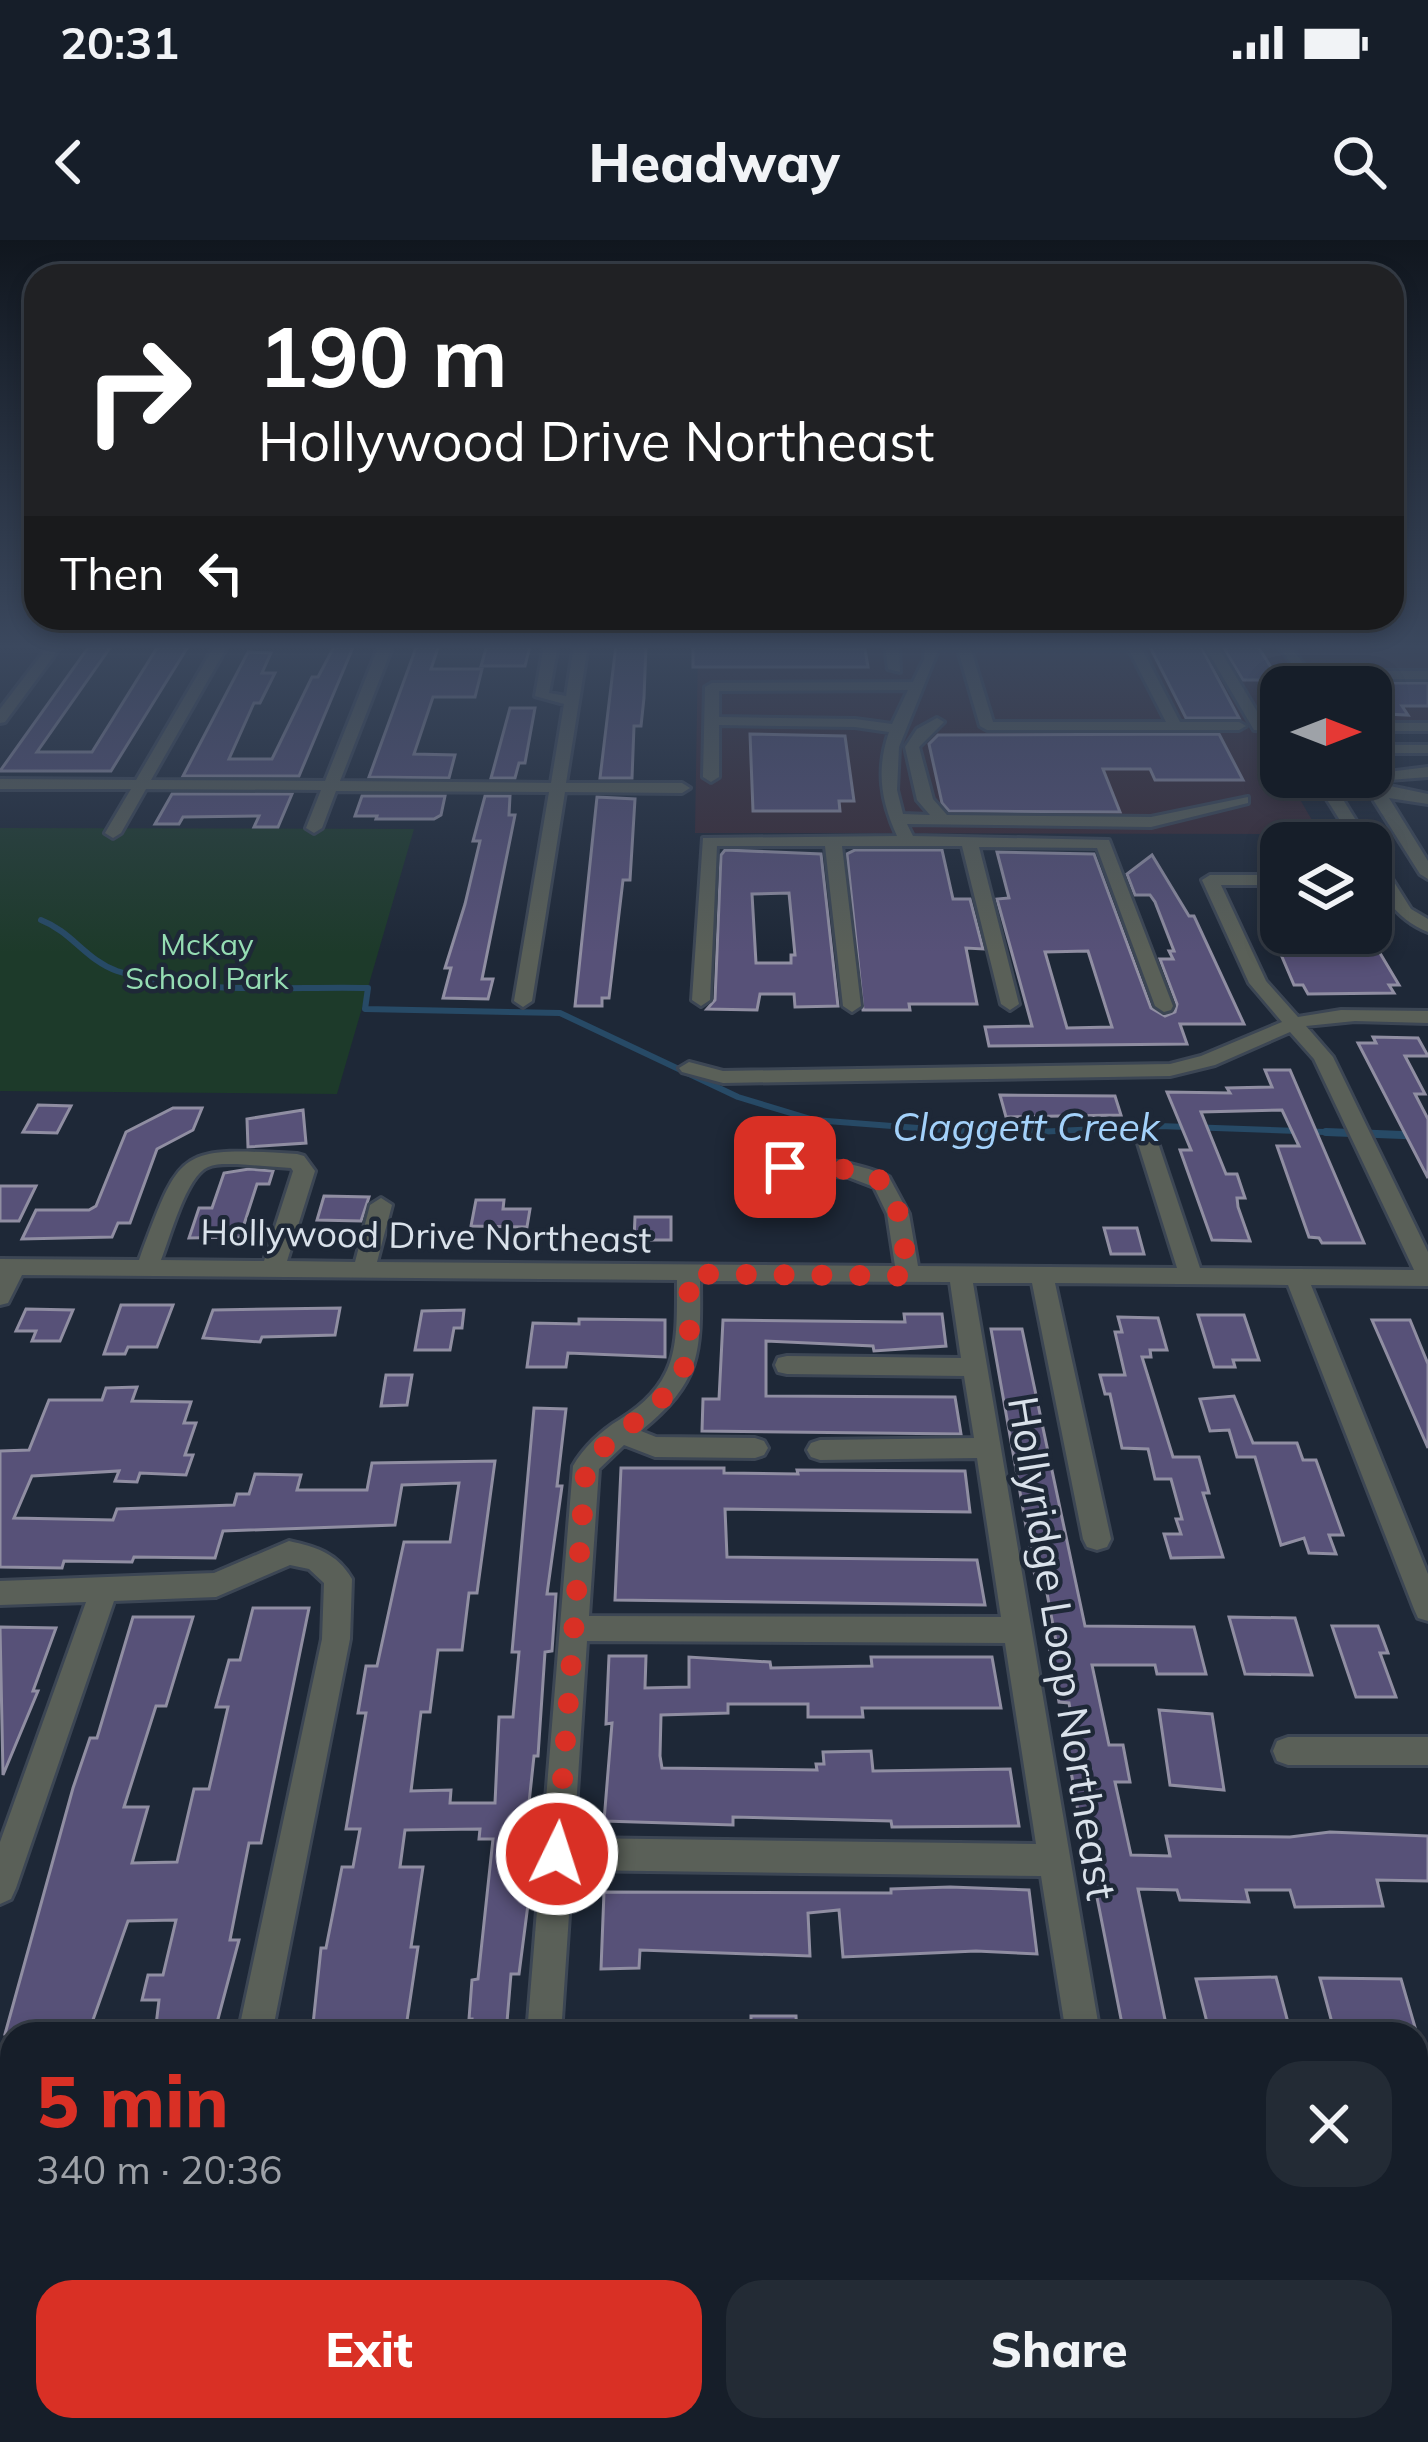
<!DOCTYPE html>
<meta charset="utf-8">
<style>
:root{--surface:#161e29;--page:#232b35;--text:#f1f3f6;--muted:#9ea2a8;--line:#353c46;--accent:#d93025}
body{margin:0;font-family:Mulish,sans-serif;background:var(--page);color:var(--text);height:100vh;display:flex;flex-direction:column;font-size:45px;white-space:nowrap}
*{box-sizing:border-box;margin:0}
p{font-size:39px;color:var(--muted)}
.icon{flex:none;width:66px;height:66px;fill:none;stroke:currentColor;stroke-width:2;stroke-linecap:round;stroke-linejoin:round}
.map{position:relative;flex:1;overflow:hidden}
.side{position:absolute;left:0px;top:1782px;width:1428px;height:420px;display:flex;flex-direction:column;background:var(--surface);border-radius:36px 36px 0 0;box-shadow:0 6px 18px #0003,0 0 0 3px var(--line)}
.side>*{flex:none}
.guide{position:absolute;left:24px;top:24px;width:1380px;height:366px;border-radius:36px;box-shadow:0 6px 18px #0003,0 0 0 3px var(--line);background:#202124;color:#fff;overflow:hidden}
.needle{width:78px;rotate:90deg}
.tools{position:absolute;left:1260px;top:426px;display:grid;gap:24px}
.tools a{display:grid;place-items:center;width:132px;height:132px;border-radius:24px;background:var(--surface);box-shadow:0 6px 18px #0003,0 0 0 3px var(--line);font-size:60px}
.pin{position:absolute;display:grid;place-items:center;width:102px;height:102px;color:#fff;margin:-51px;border-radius:24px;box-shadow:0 6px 18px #0006}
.me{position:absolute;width:132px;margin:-66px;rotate:4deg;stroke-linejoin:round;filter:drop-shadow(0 0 9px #0008)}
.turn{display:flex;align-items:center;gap:42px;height:252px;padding:0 36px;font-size:54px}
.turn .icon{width:156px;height:156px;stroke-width:2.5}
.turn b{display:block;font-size:84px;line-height:102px}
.then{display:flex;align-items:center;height:114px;padding:0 36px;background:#0003;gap:24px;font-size:45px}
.round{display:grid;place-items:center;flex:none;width:126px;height:126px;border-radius:36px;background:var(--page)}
.summary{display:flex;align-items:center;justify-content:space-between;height:204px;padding:0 36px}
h1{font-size:72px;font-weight:800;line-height:90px;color:var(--accent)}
.cta{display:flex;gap:24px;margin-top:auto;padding:24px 36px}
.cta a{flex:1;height:138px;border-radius:36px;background:var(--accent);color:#fff;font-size:48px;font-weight:800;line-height:138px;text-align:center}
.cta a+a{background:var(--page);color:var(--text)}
.status{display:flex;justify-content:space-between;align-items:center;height:84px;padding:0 60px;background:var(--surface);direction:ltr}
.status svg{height:33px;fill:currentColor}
header{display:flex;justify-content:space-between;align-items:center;height:156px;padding:0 36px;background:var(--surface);font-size:54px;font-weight:800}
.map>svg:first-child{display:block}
.commercial{fill:#3a2934}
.green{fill:#1d3a2a}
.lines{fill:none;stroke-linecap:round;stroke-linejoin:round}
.stream-far1{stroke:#274a66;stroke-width:6}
.stream{stroke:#274a66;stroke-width:8}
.building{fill:#575178;stroke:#908ea2;stroke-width:3;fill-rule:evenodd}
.minor-casing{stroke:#3c4654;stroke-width:6}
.minor{fill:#5a6058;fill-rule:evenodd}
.route{stroke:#d93025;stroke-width:21;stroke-dasharray:0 37.8}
.labels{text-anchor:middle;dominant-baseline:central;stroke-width:9;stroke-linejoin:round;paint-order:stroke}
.far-park-label{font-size:30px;fill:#95ddb3;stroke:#1e2837}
.street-label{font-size:36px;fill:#d9e1ea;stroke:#1e2837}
.water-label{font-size:39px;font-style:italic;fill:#a3d1fa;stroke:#1e2837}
.near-street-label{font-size:42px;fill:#d9e1ea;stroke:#1e2837}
</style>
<div class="status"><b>20:31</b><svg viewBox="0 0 49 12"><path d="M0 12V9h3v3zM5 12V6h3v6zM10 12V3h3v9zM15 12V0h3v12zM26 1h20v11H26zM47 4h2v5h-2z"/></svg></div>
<header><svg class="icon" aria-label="back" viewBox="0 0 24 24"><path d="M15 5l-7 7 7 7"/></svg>Headway<svg class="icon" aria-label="search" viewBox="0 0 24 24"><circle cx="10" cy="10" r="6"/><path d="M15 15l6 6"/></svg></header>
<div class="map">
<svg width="1428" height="2202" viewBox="0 0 1428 2202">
<rect width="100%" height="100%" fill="#1e2837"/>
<polygon class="commercial" points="698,405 1428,405 1428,492 1371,492 1371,447 1281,447 1281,492 1262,492 1281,526 1281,537 1287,537 1320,594 695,593"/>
<polygon class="green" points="0,588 414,589 337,854 0,851"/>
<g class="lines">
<path class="stream-far1" d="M41,680C72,692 86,720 117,731C194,756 288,746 368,748L365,769L560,773L738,857L814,880L996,894L1159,886L1407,895"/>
<g class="stream">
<polyline points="948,892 1032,892"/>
<polyline points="1326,892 1428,896"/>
</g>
</g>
<g class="building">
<polygon points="90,405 112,405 37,512 92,512 155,411 161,405 189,405 111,531 0,531"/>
<polygon points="335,405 354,405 299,536 183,536 248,412 271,413 262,433 275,433 260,463 254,463 229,519 272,519 312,437 318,437"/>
<polygon points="417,405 439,405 431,429 482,429 475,457 433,457 414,514 455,515 449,538 369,537"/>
<polygon points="487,405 530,406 525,426 481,426"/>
<polygon points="616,405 646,405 644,458 641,486 634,486 632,538 600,538"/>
<polygon points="693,405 865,409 868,427 693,427"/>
<polygon points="1149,405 1200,405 1239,478 1186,478"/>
<polygon points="1222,405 1257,405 1279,440 1243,440"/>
<polygon points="1371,443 1428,443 1428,466 1402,466 1408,475 1385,474 1371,455"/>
<polygon points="510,468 535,468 525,523 519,523 515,538 491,538"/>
<polygon points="750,494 845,496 854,561 839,561 840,571 753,571"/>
<polygon points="1219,494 1243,540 1155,540 1150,529 1103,529 1120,572 949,571 942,563 929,504 938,495"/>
<polygon points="172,554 292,554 278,587 254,587 259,576 183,577 179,584 155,584"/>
<polygon points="362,556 445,556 441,575 434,579 376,579 377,576 355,576"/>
<polygon points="485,556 510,556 509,575 515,575 482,739 493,739 488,759 443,758 451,728 445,728 465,664 480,601 473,601"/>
<polygon points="597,557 635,559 630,640 623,640 609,758 602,758 602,766 575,766"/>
<path d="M725,610L821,614L838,766L795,767L794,754H760L757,770L707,769L715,760L721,615ZM789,653L795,715H791V723H756L752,654Z"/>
<polygon points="855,610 942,610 953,659 970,659 983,709 966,708 977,764 909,764 910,770 863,770 847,614"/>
<path d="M997,612L1094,614L1151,768L1165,776L1175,772L1177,764L1160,719H1173L1169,711H1174L1155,662L1150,655H1135L1127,634L1152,615L1189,676H1194L1244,784H1180L1187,804L989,806L985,787L1032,786L997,659L1009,658ZM1088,711L1112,787L1067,788L1045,712Z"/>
<polygon points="1329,693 1368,693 1399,745 1389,745 1394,753 1308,754 1303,745 1294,745 1274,698 1333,699"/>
<polygon points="1373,797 1418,798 1428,816 1405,816 1425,854 1415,854 1428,879 1428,938 1358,803 1376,803"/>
<polygon points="1265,830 1290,830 1364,1003 1322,1003 1319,998 1309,997 1277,906 1299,906 1282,870 1201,872 1226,934 1237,934 1245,958 1237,958 1238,967 1250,1001 1212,1000 1180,910 1191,910 1167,852 1230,853 1227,848 1272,847"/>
<polygon points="1000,855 1115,856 1121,875 1006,877"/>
<polygon points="38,865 71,866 57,893 23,892"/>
<polygon points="173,868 202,868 193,890 157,909 130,983 118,983 112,997 22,999 36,970 89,970 96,966 126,892"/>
<polygon points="303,870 306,903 248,907 247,879"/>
<polygon points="249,929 273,931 269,944 257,944 240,997 189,998 199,968 212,968 224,933"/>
<polygon points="0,946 36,946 19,981 0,981"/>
<polygon points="324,956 369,957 361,981 317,980"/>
<polygon points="476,960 504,960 503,969 530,969 527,987 471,986"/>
<polygon points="635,977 671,977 671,1000 634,1000"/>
<polygon points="1104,988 1137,988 1144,1014 1111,1014"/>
<polygon points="121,1065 173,1065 157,1107 128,1107 125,1114 104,1114"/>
<polygon points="340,1068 335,1095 262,1097 260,1102 203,1098 213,1070"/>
<polygon points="26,1069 73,1070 60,1101 32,1101 36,1091 16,1091"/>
<polygon points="464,1070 462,1088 454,1088 450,1110 415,1110 422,1071"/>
<polygon points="904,1074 942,1074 946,1106 874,1111 873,1106 766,1101 766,1156 955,1157 961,1194 702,1191 703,1159 719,1159 723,1080 905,1082"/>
<polygon points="1198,1075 1244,1075 1259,1120 1233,1120 1235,1127 1214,1127"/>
<polygon points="1118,1077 1158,1078 1167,1110 1150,1110 1151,1117 1142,1117 1173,1217 1199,1217 1209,1253 1203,1253 1223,1317 1171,1318 1164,1294 1181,1294 1176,1279 1182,1279 1171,1239 1155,1239 1148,1209 1122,1208 1110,1154 1105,1154 1100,1135 1125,1135 1115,1092 1122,1092"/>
<polygon points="579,1079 665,1080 665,1117 568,1113 566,1127 527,1127 533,1083 579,1084"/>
<polygon points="1372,1080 1410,1080 1428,1124 1428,1208"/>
<polygon points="991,1089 1022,1089 1085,1386 1194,1387 1206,1434 1157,1434 1155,1425 1092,1425 1109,1505 1123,1505 1130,1542 1115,1542 1131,1615 1170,1616 1166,1596 1290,1597 1330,1592 1428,1596 1428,1641 1377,1640 1383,1666 1295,1667 1290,1650 1246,1650 1249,1662 1180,1660 1177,1650 1138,1649 1168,1794 1124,1794 1089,1617 1098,1617 1090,1571 1078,1571 1066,1503 1076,1503 1069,1463 1059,1462 1048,1401 1056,1401 1046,1348 1037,1348"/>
<polygon points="386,1135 412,1135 407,1165 381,1166"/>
<polygon points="137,1147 132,1161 191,1162 184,1183 196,1183 185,1215 193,1215 186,1235 140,1233 137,1242 115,1241 119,1231 32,1236 14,1278 113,1280 117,1269 234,1265 237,1254 249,1254 255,1234 301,1235 297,1250 367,1250 372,1223 495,1221 477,1353 469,1353 462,1410 438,1410 430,1472 421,1472 411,1551 451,1550 450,1563 495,1563 499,1477 513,1477 519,1412 512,1412 534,1168 566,1169 557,1246 562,1246 547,1354 556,1354 552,1411 545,1412 538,1516 534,1516 529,1563 538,1563 530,1649 519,1734 511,1734 506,1794 471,1794 472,1779 469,1779 472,1740 478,1739 493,1599 479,1599 480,1589 405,1590 400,1627 423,1627 411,1707 418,1707 405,1794 312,1794 321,1708 326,1708 342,1627 353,1627 360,1589 346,1589 366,1473 358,1473 366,1426 377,1426 404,1302 450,1302 459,1243 402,1245 395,1285 223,1291 215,1318 134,1317 132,1322 64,1321 62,1328 0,1327 0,1211 29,1210 49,1160 102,1160 106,1148"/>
<polygon points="1234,1156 1253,1203 1297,1203 1303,1220 1316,1220 1343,1295 1329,1295 1336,1314 1309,1313 1304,1298 1281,1305 1255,1217 1237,1217 1229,1190 1210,1191 1200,1159"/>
<polygon points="621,1228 724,1228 724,1233 798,1234 797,1230 965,1231 970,1272 725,1269 727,1317 977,1320 985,1365 615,1360"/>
<polygon points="253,1368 309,1368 261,1603 249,1603 230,1700 239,1700 214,1794 155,1794 159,1760 142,1760 148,1735 163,1735 176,1680 128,1681 88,1794 5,1794 73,1548 90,1498 97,1498 133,1377 193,1377 166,1466 156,1466 124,1567 148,1567 132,1623 177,1622 194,1549 209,1549 228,1467 216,1467 229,1420 240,1420"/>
<polygon points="1229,1377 1295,1378 1312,1435 1245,1434"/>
<polygon points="1332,1386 1378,1386 1388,1413 1380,1413 1396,1457 1356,1457"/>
<polygon points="0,1387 56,1388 33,1451 38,1451 3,1535"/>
<polygon points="609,1416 646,1416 645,1448 689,1447 689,1417 770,1422 771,1428 872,1426 871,1417 992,1417 1001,1468 862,1468 863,1477 808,1477 808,1464 728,1464 728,1473 661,1475 660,1516 662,1528 817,1530 816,1524 824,1524 823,1512 871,1511 873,1531 1010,1529 1019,1586 892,1587 891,1581 733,1577 733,1585 604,1581 612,1483 606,1484"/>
<polygon points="1159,1470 1212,1474 1224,1550 1170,1545"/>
<polygon points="950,1647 1029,1650 1037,1714 976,1711 843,1717 839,1670 808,1673 810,1716 640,1710 639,1728 601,1729 604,1652 891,1653 891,1649"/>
<polygon points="1276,1737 1291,1794 1210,1794 1196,1739"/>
<polygon points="1320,1738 1401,1739 1417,1794 1335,1794"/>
<polygon points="751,1776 796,1776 797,1794 751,1794"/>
</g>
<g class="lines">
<g class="minor-casing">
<g id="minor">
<polygon points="49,405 62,405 5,482 0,483 0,469"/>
<polygon points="215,405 228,405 151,540 325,541 379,405 393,405 340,541 551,543 564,464 535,456 544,405 558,405 549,453 566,456 574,405 588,405 566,543 682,543 690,548 682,553 565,552 532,761 523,767 514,761 549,552 336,551 322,588 314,593 306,588 321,550 146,549 121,593 113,598 105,593 131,549 0,549 0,539 136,540"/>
<polygon points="885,405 899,405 900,432 888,429"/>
<path d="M925,405H1140L1180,482H1239L1246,486L1239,490H987L980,486L958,410H938L899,507L897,550L903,574L930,575L917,560L905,507L917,489L937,478L944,482L919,507L933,559L947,575L1151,577L1248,557V563L1151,587L907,584L913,596L1109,600L1173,766L1171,770L1164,772L1155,766L1097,608L979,607L1019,764L1010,770L1001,764L962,606H842L861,766L852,772L843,766L825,606H717L710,760L701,766L692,760L703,598L897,596C881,561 876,530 889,492L855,487L719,485V537L711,542L703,537L705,447L712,443L913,442L924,419ZM971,410H1129L1166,482H993ZM908,450L892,484L855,479L719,477V451Z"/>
<polygon points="1204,405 1217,405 1264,483 1281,483 1281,491 1254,490"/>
<polygon points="1277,405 1290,405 1308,431 1428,431 1428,439 1304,439"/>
<rect x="1371" y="483" width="57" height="8"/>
<rect x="1371" y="505" width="57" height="8"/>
<polygon points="1428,527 1428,537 1389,540 1385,545 1428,554 1428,564 1389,558 1428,621 1428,639 1420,634 1374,561 1369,544 1380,533"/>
<polygon points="1313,537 1329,537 1370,603 1354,603"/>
<path d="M1371,613L1377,615L1411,669L1428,679V692C1397,680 1371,647 1371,613Z"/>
<path d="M1210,635H1261L1269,640L1261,645H1221L1266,741L1298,777L1341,770L1428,771V783L1355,781L1306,786L1333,817L1428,1012V1046L1311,1045L1428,1334V1381L1418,1378L1414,1369L1288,1045L1055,1043L1111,1299L1107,1307L1097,1310L1087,1307L1083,1299L1032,1043H973L1100,1794H1066L1041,1636L572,1630L561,1794H527L573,1226C583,1208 602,1190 619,1180C680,1143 677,1104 677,1040L22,1035L8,1063L0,1065V1019L139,1020C181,908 177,907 297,914L304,916L315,931L287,1021L355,1022L370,965L381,958L392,965L377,1022L895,1026L887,974L874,947L848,937L777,932L774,927C795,910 866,924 889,937L909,974L918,1026L1177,1028L1137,900L1147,893L1157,900L1200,1028L1414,1030L1314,819L1290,792L1215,825L1170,836L723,843L682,832L679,828L689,822L723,831L1170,824L1201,816L1282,782L1249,743L1202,640ZM237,924L291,928L293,931L264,1021L161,1020C170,998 186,936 208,927C216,923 228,924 237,924ZM700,1041L950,1042L961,1118L787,1116L778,1118L775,1125L778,1132L787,1134L964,1136L974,1198L820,1200L811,1203L807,1210L811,1217L820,1220L977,1218L1001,1377L589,1376L599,1229L624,1205L655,1217L755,1218L764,1215L768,1208L764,1201L755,1198L656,1197L641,1191C701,1142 701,1114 700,1041ZM587,1401L1005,1403L1036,1604L574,1598Z"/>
<path d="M289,1301C316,1307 337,1313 352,1339L350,1399L272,1794H238L322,1399L324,1343L309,1329L290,1325L216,1357L114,1361L16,1648L11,1659L0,1664V1602L86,1362L0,1365V1341L214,1333Z"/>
<polygon points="1288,1497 1428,1497 1428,1525 1288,1525 1277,1521 1273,1511 1277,1501"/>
<rect x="1416" y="1865" width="12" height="36"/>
<rect x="0" y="1884" width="12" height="36"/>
</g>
</g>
<use href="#minor" class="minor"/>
</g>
<linearGradient id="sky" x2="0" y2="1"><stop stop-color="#10161e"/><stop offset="0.57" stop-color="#3b485e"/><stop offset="1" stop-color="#3b485e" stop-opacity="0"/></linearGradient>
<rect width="1428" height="713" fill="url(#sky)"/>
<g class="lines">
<path class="route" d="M557,1614L586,1226C611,1193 670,1165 684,1127C693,1102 688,1061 689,1034L908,1036C895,929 893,929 785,927"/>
</g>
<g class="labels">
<g class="far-park-label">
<text x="207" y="704">McKay<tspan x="207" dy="34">School Park</tspan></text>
</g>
<g class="street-label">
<text transform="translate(426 995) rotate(1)">Hollywood Drive Northeast</text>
</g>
<g class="water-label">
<text x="1026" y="886">Claggett Creek</text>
</g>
<g class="near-street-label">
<text transform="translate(1063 1408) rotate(81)">Hollyridge Loop Northeast</text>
</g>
</g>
</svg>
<div class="tools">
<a><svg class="needle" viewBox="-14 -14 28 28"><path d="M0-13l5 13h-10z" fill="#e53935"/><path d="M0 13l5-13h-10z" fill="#9ea2a8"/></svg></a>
<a><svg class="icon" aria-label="layers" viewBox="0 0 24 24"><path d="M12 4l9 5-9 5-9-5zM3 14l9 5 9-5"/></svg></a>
</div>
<div class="pin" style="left:785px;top:927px;background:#d93025"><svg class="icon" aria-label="arrive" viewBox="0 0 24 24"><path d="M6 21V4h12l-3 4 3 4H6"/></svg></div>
<svg class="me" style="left:557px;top:1614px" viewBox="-20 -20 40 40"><circle r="17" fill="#d93025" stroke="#fff" stroke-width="3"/><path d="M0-11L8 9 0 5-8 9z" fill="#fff"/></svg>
<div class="guide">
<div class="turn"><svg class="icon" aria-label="right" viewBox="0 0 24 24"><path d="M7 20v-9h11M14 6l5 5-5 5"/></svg><div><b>190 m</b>Hollywood Drive Northeast</div></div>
<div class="then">Then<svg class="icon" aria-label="left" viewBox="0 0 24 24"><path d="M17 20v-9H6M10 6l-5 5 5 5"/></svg></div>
</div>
<section class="side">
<div class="summary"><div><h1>5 min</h1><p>340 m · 20:36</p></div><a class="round"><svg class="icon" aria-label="close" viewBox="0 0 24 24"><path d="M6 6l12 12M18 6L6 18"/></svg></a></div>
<div class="cta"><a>Exit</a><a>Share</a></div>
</section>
</div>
